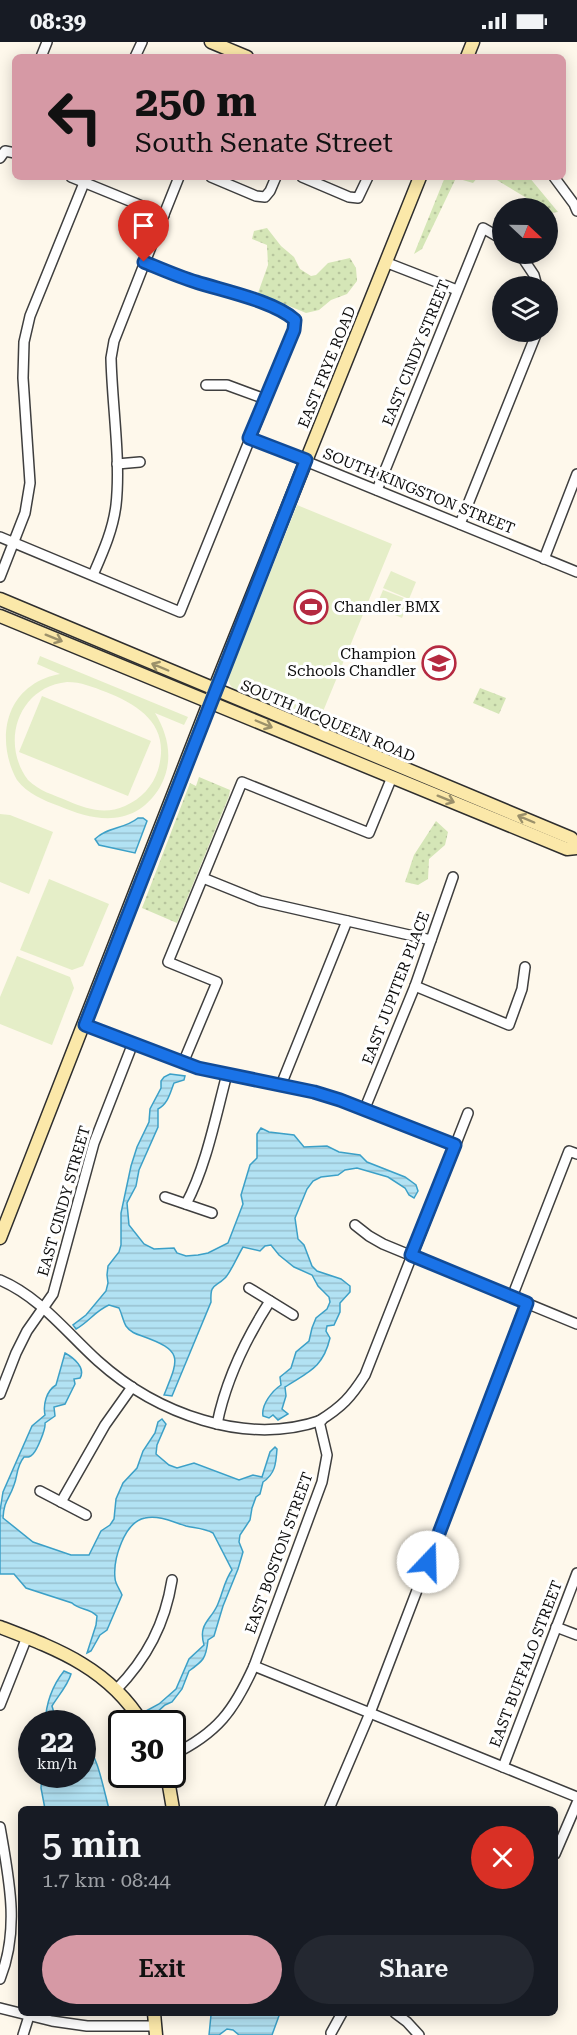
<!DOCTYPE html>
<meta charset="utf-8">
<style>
:root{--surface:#171b24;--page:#242831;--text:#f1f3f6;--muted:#9ea1a6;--accent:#d699a5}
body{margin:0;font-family:"Roboto Serif",serif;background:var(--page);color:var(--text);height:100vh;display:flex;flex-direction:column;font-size:22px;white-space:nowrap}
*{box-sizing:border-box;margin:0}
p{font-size:20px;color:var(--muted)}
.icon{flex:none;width:33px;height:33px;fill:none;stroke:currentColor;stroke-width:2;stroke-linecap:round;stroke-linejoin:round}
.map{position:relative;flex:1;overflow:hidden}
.details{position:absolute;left:18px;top:1764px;width:540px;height:210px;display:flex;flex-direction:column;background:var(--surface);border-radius:9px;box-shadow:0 3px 15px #0003}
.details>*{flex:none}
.top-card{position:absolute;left:12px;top:12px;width:554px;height:126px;border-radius:9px;box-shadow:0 3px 15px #0003;background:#d699a5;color:#111;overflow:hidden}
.needle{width:39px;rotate:112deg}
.controls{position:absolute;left:492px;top:156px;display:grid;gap:12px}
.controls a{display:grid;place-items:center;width:66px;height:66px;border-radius:50%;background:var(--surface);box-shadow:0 3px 15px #0003;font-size:30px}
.speed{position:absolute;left:18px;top:1668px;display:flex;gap:12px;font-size:30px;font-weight:700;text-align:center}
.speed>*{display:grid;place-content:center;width:78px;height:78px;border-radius:50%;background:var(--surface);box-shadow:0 3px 15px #0003;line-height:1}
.speed small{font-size:15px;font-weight:400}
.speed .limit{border:3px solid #111;border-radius:9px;background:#fff;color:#111}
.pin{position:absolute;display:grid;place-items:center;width:51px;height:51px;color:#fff;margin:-62px -26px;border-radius:50% 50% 50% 0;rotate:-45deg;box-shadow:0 0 6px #0007}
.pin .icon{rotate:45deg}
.me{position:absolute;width:66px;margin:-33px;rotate:21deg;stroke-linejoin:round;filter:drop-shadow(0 0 4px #0008)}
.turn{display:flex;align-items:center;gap:21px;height:126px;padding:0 24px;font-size:27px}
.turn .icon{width:78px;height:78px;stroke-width:2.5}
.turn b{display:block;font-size:42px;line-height:51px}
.round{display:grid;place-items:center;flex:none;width:63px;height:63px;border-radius:32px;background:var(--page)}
.summary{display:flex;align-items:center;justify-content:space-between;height:102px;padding:0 24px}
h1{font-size:36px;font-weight:600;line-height:45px}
.cta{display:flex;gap:12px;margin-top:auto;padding:12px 24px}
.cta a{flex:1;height:69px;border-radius:36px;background:var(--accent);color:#111;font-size:24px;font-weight:600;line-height:69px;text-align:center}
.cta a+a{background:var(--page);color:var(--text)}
.status{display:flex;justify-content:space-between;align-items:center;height:42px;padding:0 30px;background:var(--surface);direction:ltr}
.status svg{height:16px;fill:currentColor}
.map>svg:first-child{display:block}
.park{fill:url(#park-dots)}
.pitch{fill:#e5eec8;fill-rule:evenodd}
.water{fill:url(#water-rules);stroke:#3ca0c7;stroke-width:1.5}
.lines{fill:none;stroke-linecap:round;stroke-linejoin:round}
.street-casing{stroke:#3f3f3f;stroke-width:12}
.secondary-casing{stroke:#2e2e2e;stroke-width:15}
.street{stroke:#fff;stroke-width:9}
.secondary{stroke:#fbe8a9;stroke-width:12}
.oneway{stroke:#9b906a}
.route-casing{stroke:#114b97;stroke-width:15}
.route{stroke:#1a73e8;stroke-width:10}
.labels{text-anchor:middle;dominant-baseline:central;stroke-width:6;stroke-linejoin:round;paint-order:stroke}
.street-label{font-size:15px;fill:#0c0c0c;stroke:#fff}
.poi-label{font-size:15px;fill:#0c0c0c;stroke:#fff;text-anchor:start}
</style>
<div class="status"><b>08:39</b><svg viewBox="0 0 49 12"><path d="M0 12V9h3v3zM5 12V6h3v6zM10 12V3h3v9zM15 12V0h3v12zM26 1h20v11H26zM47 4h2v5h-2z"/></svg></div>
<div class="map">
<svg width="577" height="1993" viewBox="0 0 577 1993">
<defs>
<pattern id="park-dots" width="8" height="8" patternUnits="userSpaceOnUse" patternTransform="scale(1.5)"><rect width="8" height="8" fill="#d5e6b7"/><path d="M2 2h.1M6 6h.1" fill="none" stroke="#b6c49c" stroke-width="1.8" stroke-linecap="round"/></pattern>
<pattern id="water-rules" width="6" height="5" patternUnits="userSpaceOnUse" patternTransform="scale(1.5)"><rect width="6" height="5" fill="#b2e2f3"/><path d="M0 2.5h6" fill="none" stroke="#98c1cf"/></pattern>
</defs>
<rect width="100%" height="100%" fill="#fef8eb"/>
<g class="park">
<polygon points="445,135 478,135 473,141 456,136 422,207 414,212"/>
<polygon points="492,135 529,135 558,170 550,171 548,169 548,166 543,166"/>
<polygon points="267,186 281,204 294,215 300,227 311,234 316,233 328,221 350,216 356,226 357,239 347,252 331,258 319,268 306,271 258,251 268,223 267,203 252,197 254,189"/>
<polygon points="480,646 506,656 499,672 473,661"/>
<polygon points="199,735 230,748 229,754 177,881 142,866 190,741 196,744"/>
<polygon points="436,779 448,790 445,803 429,817 428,837 418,843 405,840 414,813"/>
</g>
<g class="pitch">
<path d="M297,463L392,502L317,684L294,672L238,649C228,644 227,639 231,629Z"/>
<polygon points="391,529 416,540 409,557 383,546"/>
<polygon points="383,548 409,558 402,576 376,565"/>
<path d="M40,614L188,675L184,683L155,671C169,694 174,720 160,745C135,786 96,780 59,764C43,758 28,752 17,738C0,708 1,665 31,644C40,637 50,634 60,632L37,622ZM67,640C81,640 93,645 106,650C141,664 171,684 158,728C153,744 141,757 125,764C105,773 87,767 68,759C54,753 39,749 28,738C0,701 18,645 67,640Z"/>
<polygon points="42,654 151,699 128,754 19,710"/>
<polygon points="0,772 10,773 53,790 29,852 0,840"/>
<polygon points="49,837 109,862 83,924 72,928 20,908"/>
<polygon points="17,914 70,935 74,946 52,1003 0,982 0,955"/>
</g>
<g class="water">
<path d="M138,776H143L147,779L135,811L99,803L95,797C107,785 125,787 138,776Z"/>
<path d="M170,1032L185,1034L184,1038L174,1041C170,1051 168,1062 158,1067V1085L139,1128L136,1144L127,1161L129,1183L144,1202L154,1207L174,1206L177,1211L186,1214L198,1213L208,1211L228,1201L243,1162L241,1153L250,1123L257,1116V1092L261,1086L269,1090L294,1093L304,1105L327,1104L339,1110L360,1113L367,1120L405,1135L416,1143L418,1149L414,1156L409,1153L405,1146L388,1135L357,1126L345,1128L338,1133L321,1135L313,1139L307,1147L295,1176L298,1197L304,1203L312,1224L317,1229L341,1237L350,1244V1250L340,1261V1270L334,1283L327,1284L326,1289L330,1296C323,1326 308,1330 285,1345L286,1354L282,1367L288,1372L278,1378L273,1373L269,1376L263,1374C261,1363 272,1349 281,1343L280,1335L291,1326L296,1310L309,1299L312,1286L316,1276L327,1267L330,1260L329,1255L318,1244L312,1233L294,1225L279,1213L271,1203L265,1204L260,1209L243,1205C238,1213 231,1230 225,1236C215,1246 210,1241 211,1260L172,1354L164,1353C179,1316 184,1309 142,1294C136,1292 130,1290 126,1284C123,1279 122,1272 119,1266L109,1263C95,1269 89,1280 76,1287L73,1283L86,1273L106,1249L108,1241L107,1233L108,1224L119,1210L121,1203V1171L131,1124L137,1105L149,1080L150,1067L161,1046V1039L164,1035Z"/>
<path d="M65,1311C74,1316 86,1326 80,1336L74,1337L75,1342L65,1362L54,1365L55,1374L45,1381C46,1387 37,1408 33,1412C29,1416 28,1415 24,1415C16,1425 18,1433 14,1443C9,1458 4,1458 3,1476L33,1500L71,1513H89L101,1489L110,1483L114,1477L116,1457L123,1441L137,1426L143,1409L155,1391L158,1380L162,1377L166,1382L157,1403L156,1412L169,1423L177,1426L194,1421L239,1438L253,1433L262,1435L270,1410L275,1405L277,1407C276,1422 275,1432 263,1440L260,1452L256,1455L252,1466L250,1478L240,1493L239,1500L243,1510L238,1527L223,1564L214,1594L208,1598C206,1617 203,1619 189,1629L182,1647L172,1660L165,1663L155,1672L150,1673L146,1669L159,1662L176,1647L189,1617L204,1603C198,1582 210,1579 217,1564C223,1551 224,1539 232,1528L213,1491C205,1486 195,1486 186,1484C173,1480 159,1473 145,1476C124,1480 113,1518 115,1536C115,1542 120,1547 122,1553L107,1588L100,1593L91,1609L87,1611L96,1583L97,1574C90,1566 79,1568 72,1561L26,1546L14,1532H0V1469L3,1450L32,1384L45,1373C43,1363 46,1349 56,1343Z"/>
<path d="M64,1629L71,1632C68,1643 58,1654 52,1664L54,1671L68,1681H45C46,1662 52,1644 64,1629Z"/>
<path d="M83,1696C98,1714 103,1745 109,1767H45L41,1746L42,1733L82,1732Z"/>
<polygon points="209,1971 280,1971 272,1993 239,1993 233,1988 227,1987 219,1993 209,1993 211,1973"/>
</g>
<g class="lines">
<g class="street-casing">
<g id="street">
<polyline points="41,15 47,0"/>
<polyline points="135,15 142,0"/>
<polyline points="0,116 5,109 15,111"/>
<polyline points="71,135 164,173"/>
<polyline points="211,135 256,154 265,155 270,149 276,135"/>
<polyline points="302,135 349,155 358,156 368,135"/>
<polyline points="554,135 574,162 577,169"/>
<polyline points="520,212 534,233 537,244"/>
<polyline points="385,220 457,248"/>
<polyline points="206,343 227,343 265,357"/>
<polyline points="249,396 577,530"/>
<polyline points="117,422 140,420"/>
<polyline points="377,448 483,186 502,197"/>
<polyline points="460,482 537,290"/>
<path d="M0,495L180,570L294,288L295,278C274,259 224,249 196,240C179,235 162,227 145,220"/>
<polyline points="544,517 577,432"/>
<path d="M93,533C103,510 113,488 116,463C121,418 112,362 111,316L114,299L145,220L179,135"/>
<polyline points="0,535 25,471 30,441 23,336 24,300 30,274 84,141"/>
<polyline points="203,836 260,859 431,898"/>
<polyline points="415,944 509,983 522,947 525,925"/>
<polyline points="85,983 198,1026 314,1050 340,1057 455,1103"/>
<polyline points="183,1021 217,940 168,920 242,740 369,791 392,735"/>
<polyline points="281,1043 347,879"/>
<polyline points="365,1066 415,944 453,835"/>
<polyline points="165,1155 212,1171"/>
<path d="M186,1162C206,1125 216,1073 227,1032"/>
<polyline points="355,1183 369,1194 383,1202 577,1282"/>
<path d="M0,1238C40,1255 66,1290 98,1319C156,1371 245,1405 322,1378"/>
<polyline points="249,1246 293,1273"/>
<polyline points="512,1255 569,1109 577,1112"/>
<polyline points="0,1352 16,1311 27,1289 53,1252 94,1101 133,1001"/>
<path d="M217,1382C226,1337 245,1298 270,1259"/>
<polyline points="40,1449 86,1473"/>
<polyline points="61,1460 105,1383 132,1345"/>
<polyline points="556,1585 577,1593"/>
<polyline points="254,1624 577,1755"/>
<path d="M116,1648C147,1616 165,1582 172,1538"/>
<polyline points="0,1663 27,1595"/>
<path d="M172,1713C218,1691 234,1668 254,1624L322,1440L327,1413L319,1379C342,1365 351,1355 365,1333L468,1071"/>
<polyline points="503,1725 577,1531"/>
<polyline points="329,1767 370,1671 527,1261"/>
<path d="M0,1785C9,1837 20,1887 0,1937"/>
<polyline points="555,1812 577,1761"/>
<polyline points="0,1966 52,1979 87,1984 155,1984"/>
<polyline points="395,1971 407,1980 419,1993"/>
<polyline points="331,1991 342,1971"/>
<polyline points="23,1993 29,1974"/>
</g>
</g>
<g class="secondary-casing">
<g id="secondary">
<polyline points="211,0 247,15"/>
<polyline points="467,15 473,0"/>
<polyline points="0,557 571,796 577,803"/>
<polyline points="0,574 567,807 577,806"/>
<polyline points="0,1196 214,648 420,135"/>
<path d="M0,1585C57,1607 109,1626 143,1682"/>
<polyline points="167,1732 173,1767"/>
<polyline points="154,1971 156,1993"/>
</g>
</g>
<use href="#street" class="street"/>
<use href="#secondary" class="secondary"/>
</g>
<defs><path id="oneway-shaft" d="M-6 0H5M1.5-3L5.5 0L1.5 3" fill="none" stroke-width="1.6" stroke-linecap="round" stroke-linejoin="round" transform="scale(1.5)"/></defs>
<g class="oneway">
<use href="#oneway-shaft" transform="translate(54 596) rotate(22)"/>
<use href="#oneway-shaft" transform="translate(160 625) rotate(-157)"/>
<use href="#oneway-shaft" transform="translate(264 682) rotate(23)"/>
<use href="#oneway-shaft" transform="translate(446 757) rotate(22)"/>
<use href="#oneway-shaft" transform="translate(526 777) rotate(-157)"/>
</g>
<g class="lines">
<g class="route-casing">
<path id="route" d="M144,220C161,227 179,235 196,240C224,249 274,259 295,278L294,288L249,396L306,418L85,983L198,1026L314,1050L340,1058L455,1103L411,1213L527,1261L428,1520"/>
</g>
<use href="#route" class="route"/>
</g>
<defs>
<g id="stadium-ring" transform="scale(1.725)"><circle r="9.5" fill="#fff" stroke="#b52a41" stroke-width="1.5"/><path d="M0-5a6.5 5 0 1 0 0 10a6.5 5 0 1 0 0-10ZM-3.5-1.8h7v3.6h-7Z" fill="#b52a41"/></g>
<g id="school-ring" transform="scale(1.725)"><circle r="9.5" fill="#fff" stroke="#b52a41" stroke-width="1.5"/><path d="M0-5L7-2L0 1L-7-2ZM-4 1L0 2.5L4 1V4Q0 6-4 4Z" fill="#b52a41"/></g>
</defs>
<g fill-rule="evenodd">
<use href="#stadium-ring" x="311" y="565"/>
<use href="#school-ring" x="439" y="621"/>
</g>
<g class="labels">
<g class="street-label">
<text transform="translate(416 311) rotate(-68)">EAST CINDY STREET</text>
<text transform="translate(327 325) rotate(-68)">EAST FRYE ROAD</text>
<text transform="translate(419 449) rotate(22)">SOUTH KINGSTON STREET</text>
<text transform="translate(328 679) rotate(23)">SOUTH MCQUEEN ROAD</text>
<text transform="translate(396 946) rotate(-69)">EAST JUPITER PLACE</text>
<text transform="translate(64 1159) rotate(-74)">EAST CINDY STREET</text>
<text transform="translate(279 1511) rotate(-70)">EAST BOSTON STREET</text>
<text transform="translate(526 1622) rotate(-69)">EAST BUFFALO STREET</text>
</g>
<g class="poi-label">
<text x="334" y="565">Chandler BMX</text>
<text x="416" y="612" text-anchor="end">Champion<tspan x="416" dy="17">Schools Chandler</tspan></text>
</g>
</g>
</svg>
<div class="controls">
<a><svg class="needle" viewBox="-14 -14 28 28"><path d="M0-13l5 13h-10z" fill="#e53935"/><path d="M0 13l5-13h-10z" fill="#9ea1a6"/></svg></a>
<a><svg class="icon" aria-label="layers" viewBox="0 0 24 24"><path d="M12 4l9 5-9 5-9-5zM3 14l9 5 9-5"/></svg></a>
</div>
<div class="speed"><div>22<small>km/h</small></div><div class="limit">30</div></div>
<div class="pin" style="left:144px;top:220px;background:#d93025"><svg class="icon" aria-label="arrive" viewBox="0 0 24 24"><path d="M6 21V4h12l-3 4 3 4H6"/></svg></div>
<svg class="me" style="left:428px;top:1520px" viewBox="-20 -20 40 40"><circle r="19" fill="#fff"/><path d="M0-13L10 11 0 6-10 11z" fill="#1a73e8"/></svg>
<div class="top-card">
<div class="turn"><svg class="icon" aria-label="left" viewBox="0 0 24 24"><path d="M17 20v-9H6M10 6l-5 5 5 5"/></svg><div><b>250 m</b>South Senate Street</div></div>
</div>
<section class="details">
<div class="summary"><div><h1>5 min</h1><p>1.7 km · 08:44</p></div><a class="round" style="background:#d93025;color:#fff"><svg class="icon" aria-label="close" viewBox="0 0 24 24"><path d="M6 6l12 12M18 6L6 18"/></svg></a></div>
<div class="cta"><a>Exit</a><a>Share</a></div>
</section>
</div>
